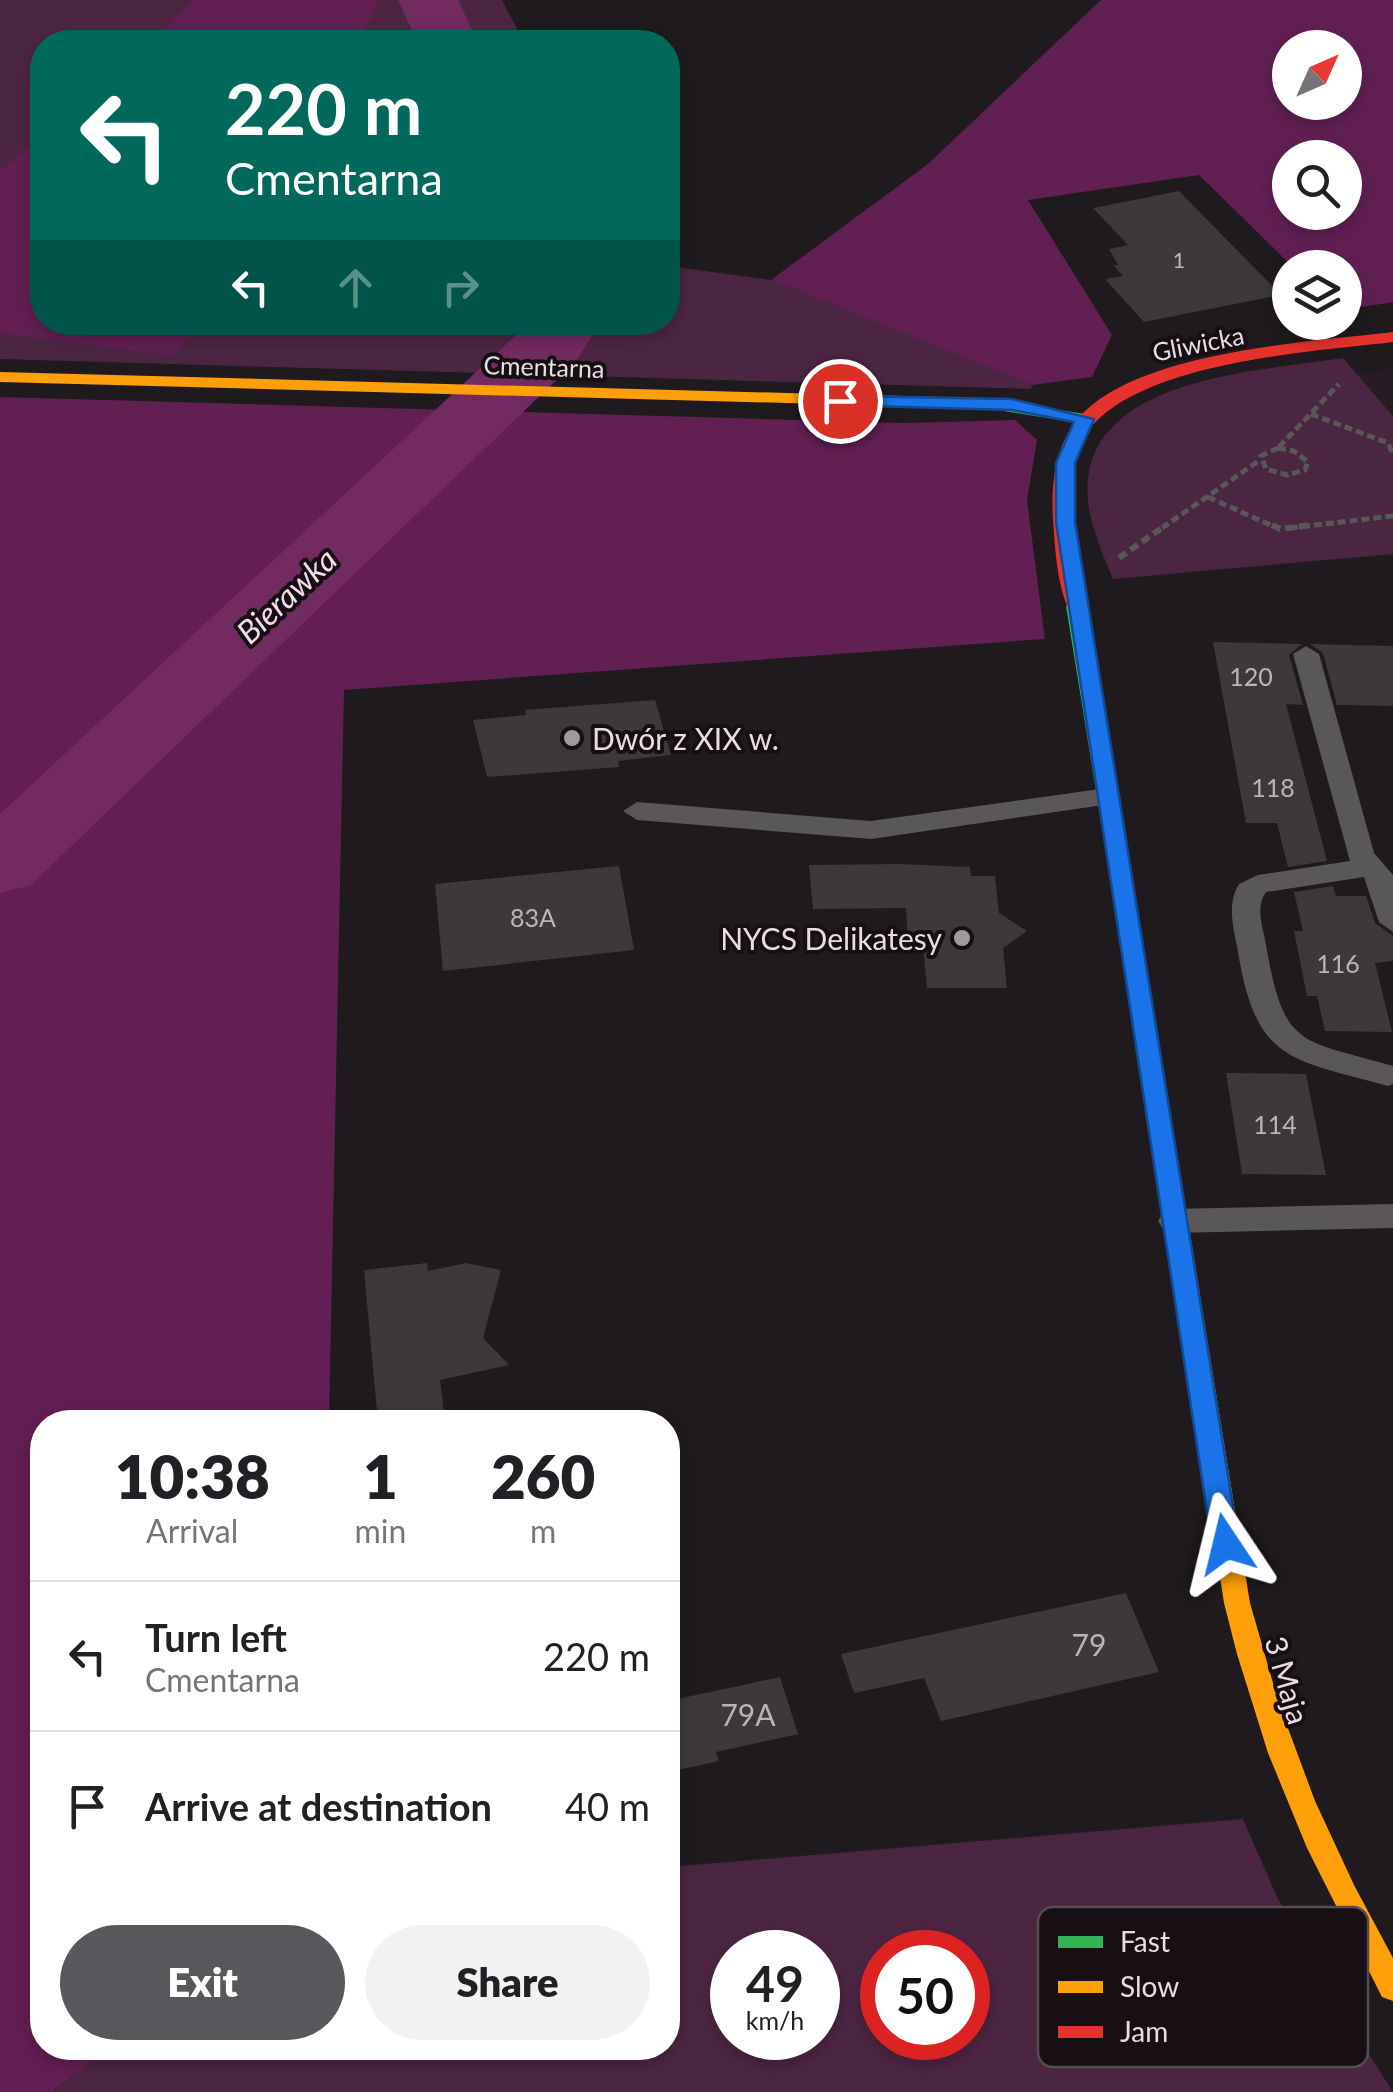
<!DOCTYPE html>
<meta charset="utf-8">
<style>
:root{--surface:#fff;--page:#f2f2f2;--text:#202124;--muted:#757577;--line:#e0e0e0;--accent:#59575b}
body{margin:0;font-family:Lato,sans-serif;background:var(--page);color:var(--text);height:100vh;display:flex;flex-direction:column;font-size:38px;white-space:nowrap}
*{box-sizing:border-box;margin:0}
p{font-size:32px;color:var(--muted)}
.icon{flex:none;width:55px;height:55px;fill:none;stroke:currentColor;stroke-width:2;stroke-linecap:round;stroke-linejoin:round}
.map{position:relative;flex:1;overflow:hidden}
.details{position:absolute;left:30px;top:1410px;width:650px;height:650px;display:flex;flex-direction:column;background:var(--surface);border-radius:40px;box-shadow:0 5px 15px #0003}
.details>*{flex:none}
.top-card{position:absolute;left:30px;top:30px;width:650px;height:305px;border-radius:40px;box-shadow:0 5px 15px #0003;background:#00695c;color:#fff;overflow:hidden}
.needle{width:65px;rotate:45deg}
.tools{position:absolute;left:1272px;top:30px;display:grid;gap:20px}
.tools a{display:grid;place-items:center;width:90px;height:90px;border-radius:50%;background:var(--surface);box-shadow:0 5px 15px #0003;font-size:50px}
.speed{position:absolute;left:710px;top:1930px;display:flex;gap:20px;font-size:50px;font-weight:700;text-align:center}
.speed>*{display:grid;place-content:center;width:130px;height:130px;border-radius:50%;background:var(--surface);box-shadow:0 5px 15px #0003;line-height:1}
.speed small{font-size:25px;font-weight:400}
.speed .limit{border:15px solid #d22;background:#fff;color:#111}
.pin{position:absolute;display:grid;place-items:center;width:85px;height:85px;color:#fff;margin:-42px;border:5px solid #fff;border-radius:50%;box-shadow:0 2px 10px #0007}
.me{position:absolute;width:110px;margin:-55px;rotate:350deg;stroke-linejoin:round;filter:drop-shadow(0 0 8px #0008)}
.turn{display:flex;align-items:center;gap:35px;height:210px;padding:0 30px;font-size:45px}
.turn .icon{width:130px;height:130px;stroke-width:2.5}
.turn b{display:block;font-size:70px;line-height:85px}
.lanes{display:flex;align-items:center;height:95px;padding:0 30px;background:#0003;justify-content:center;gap:50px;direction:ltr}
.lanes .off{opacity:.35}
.eta{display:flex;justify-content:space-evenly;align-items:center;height:170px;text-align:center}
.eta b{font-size:60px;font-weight:800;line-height:70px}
.primary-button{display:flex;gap:20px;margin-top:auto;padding:20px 30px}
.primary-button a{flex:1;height:115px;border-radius:60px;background:var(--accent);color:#fff;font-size:40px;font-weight:800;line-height:115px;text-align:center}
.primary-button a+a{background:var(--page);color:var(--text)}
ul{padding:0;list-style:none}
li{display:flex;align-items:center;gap:30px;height:150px;padding:0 30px;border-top:2px solid var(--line)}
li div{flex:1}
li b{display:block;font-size:38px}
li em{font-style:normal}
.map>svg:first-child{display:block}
.built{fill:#281c24}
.green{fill:#4c2542;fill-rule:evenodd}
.forest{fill:#611f53;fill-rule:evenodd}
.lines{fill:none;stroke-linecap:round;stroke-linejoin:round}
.river{fill:#712b61;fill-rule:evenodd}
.building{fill:#3c383b}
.path-far1{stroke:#595758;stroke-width:5;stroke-dasharray:8 4;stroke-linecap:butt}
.path{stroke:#595758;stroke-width:6;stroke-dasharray:9 5;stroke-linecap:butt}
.lane{fill:#595758;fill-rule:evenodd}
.fast{fill:#30b455;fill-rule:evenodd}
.slow{fill:#ff9f0a;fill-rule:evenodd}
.jam{fill:#e5322d;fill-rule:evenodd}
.route{fill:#1a73e8;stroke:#114b97;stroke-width:2.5}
.poi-dot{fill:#9f9a9e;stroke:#170f14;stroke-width:4}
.labels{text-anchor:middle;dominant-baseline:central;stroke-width:8;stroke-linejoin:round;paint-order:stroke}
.far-number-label{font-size:22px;fill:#bbb5b9}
.far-street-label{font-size:25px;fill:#e5dfe3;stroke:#170f14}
.number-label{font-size:25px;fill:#bbb5b9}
.poi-label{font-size:30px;fill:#e5dfe3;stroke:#170f14;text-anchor:start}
.near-number-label{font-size:30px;fill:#bbb5b9}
.street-label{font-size:30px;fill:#e5dfe3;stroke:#170f14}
.water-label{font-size:32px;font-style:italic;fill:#f3ddec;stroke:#170f14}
.key{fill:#170f14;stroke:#554d52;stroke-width:2.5}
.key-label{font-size:28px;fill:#e5dfe3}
</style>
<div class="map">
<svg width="1393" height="2092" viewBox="0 0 1393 2092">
<rect width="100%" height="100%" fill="#1e1a1d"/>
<polygon class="built" points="1393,368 1393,416 1357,374"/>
<g class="green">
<polygon points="0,0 502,0 524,42 42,42 42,322 668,322 668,266 771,280 1032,385 1031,389 0,359"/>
<path d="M1343,358L1393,416V554L1113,579C1104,558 1095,536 1090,514C1064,378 1253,372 1343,358Z"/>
<path d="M1243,1819L1277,1897L1323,1982L1393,2092H51L112,2048H668V1867ZM732,1952H818V2038H732ZM882,1952H968V2038H882Z"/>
</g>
<g class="forest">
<polygon points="194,0 378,0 360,42 151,42"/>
<path d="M1101,0H1393V302L1362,307L1345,302V268L1293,267L1199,175L1028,200L1112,335L1092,377L1032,385L771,280L928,164ZM1290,48H1345V102H1290ZM1290,158H1345V212H1290Z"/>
<polygon points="42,135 42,322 197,323 173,356 0,333 0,171"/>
<polygon points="0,397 905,423 1015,420 1037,440 1027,500 1045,639 344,690 329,1422 42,1422 42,2048 112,2048 51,2092 0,2092"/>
</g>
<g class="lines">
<g class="river">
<polygon points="398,0 458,0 478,42 417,42"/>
<polygon points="530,322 601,322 576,361 31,885 0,893 0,814"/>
</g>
</g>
<g class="building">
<polygon points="1179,191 1281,295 1144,322 1105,279 1123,276 1113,265 1118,265 1109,249 1128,245 1093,208"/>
<polygon points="1213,642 1302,644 1289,655 1303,705 1286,704 1327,861 1288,867 1277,823 1246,823"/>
<polygon points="1310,644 1393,646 1393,706 1337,705 1323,653"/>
<polygon points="655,700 671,755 618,761 619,767 487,777 473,720 526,715 525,710"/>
<polygon points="899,864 970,867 971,876 995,876 999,913 1027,931 1003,948 1007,988 927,988 923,946 908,946 906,908 813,909 809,865"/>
<polygon points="619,866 634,950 443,971 435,884"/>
<polygon points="1333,886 1336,896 1366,896 1375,923 1393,936 1393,961 1375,963 1392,1032 1325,1031 1317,996 1307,996 1294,931 1303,931 1294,892"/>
<polygon points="1226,1073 1306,1074 1326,1175 1242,1174"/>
<polygon points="427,1263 428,1271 466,1263 501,1270 483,1338 509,1365 440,1380 445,1422 378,1422 364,1270"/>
<polygon points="1126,1593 1159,1672 941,1721 924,1678 854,1693 841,1654"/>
<polygon points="780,1677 798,1734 716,1752 719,1761 668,1772 668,1701"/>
</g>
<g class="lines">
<g class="path-far1">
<polyline points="1311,414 1388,443 1393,454"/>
<polyline points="1279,447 1339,384"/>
<polygon points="1278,448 1294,451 1308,462 1305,470 1287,475 1266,469 1261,456"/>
<polyline points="1208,497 1277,528"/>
<polyline points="1162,528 1260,460"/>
<polyline points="1290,528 1393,516"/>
</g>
<g class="path">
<polyline points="1272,525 1280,529 1311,525"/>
<polyline points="1119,558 1166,525"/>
</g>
<g class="lane">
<path d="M1306,646L1319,654L1374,853L1393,875V932L1379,922L1364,877L1266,892C1255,907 1263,927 1266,945C1284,1049 1299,1039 1393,1066V1084L1388,1086C1290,1059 1256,1062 1238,952C1234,929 1226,905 1239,884L1258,875L1350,861L1293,654Z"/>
<polygon points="1107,788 1121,797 1117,803 871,839 637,820 623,811 637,802 871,821"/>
<polygon points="1393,1204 1393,1228 1174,1233 1163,1229 1158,1221 1163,1213 1174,1209"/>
</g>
<g class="fast">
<polygon points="823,394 985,398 1085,414 1094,419 1085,424 985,408 817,403 817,395"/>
<polygon points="1076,600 1086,606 1160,1049 1149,1057 1138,1049 1066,606"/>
</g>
<g class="slow">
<polygon points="0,372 823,394 832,399 823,404 0,382"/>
<polygon points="1149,1041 1160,1049 1250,1603 1279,1704 1315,1801 1354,1885 1393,1958 1393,2001 1382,1997 1307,1848 1268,1753 1237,1654 1224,1603 1138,1049"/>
</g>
<path class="jam" d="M1393,332V342C1313,352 1114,362 1078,448C1058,495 1076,558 1086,606L1076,612L1069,610C1057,585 1055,547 1053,520C1051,481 1055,441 1084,412C1147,351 1308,342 1393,332Z"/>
</g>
<polygon class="route" points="840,396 1012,399 1094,419 1075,463 1075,522 1239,1544 1235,1551 1216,1551 1212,1544 1056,522 1056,463 1074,422 1012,410 833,405 833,397"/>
<g class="poi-dot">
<circle cx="572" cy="738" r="10"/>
<circle cx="962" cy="938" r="10"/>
</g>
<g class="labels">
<g class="far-number-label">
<text x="1179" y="259">1</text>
</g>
<g class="far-street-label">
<text transform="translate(1198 343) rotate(-11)">Gliwicka</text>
<text transform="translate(544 366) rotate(2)">Cmentarna</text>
</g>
<g class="number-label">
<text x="1251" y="676">120</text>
<text x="1273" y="787">118</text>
<text x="533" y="917">83A</text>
<text x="1338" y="963">116</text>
<text x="1275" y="1124">114</text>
</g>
<g class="poi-label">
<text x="592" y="738">Dwór z XIX w.</text>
<text x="942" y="938" text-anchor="end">NYCS Delikatesy</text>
</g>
<g class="near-number-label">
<text x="1089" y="1644">79</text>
<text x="748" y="1714">79A</text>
</g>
<g class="street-label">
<text transform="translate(1288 1680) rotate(74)">3 Maja</text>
</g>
<g class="water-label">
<text transform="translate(286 595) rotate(-43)">Bierawka</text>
</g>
</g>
<rect x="1038" y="1907" width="330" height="160" rx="15" class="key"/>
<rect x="1058" y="1936" width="45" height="12" fill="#30b455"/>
<rect x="1058" y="1981" width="45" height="12" fill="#ff9f0a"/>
<rect x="1058" y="2026" width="45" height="12" fill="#e5322d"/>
<g class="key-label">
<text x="1120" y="1952">Fast</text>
<text x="1120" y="1997">Slow</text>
<text x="1120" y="2042">Jam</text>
</g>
</svg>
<div class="tools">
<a><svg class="needle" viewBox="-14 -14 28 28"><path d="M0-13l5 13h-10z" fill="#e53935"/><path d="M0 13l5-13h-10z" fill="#757577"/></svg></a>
<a><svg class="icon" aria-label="search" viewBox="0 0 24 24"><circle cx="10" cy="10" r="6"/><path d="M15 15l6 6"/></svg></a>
<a><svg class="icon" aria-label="layers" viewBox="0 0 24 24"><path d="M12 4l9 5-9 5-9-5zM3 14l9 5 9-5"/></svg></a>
</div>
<div class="speed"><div>49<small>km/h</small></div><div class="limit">50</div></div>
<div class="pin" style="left:840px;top:401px;background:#d93025"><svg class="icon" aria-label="arrive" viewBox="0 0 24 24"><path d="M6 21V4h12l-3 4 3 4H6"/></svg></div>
<svg class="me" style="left:1226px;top:1544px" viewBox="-20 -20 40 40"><path d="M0-17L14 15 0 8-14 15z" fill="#1a73e8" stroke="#fff" stroke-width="4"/></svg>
<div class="top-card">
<div class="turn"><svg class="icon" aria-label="left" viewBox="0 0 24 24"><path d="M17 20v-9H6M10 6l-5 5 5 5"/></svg><div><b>220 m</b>Cmentarna</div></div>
<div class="lanes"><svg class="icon" aria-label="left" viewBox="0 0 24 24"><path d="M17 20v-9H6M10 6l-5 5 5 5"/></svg><svg class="icon off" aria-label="ahead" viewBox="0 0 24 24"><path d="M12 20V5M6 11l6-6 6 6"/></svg><svg class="icon off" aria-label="right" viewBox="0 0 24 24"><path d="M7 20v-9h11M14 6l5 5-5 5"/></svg></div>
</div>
<section class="details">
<div class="eta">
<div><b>10:38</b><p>Arrival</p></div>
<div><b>1</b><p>min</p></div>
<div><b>260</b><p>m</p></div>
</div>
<ul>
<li><svg class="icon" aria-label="left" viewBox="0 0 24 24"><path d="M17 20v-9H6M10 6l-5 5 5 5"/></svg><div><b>Turn left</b><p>Cmentarna</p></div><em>220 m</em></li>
<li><svg class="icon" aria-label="arrive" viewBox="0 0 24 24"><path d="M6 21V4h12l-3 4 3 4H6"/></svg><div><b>Arrive at destination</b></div><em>40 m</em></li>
</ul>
<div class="primary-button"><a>Exit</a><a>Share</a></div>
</section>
</div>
